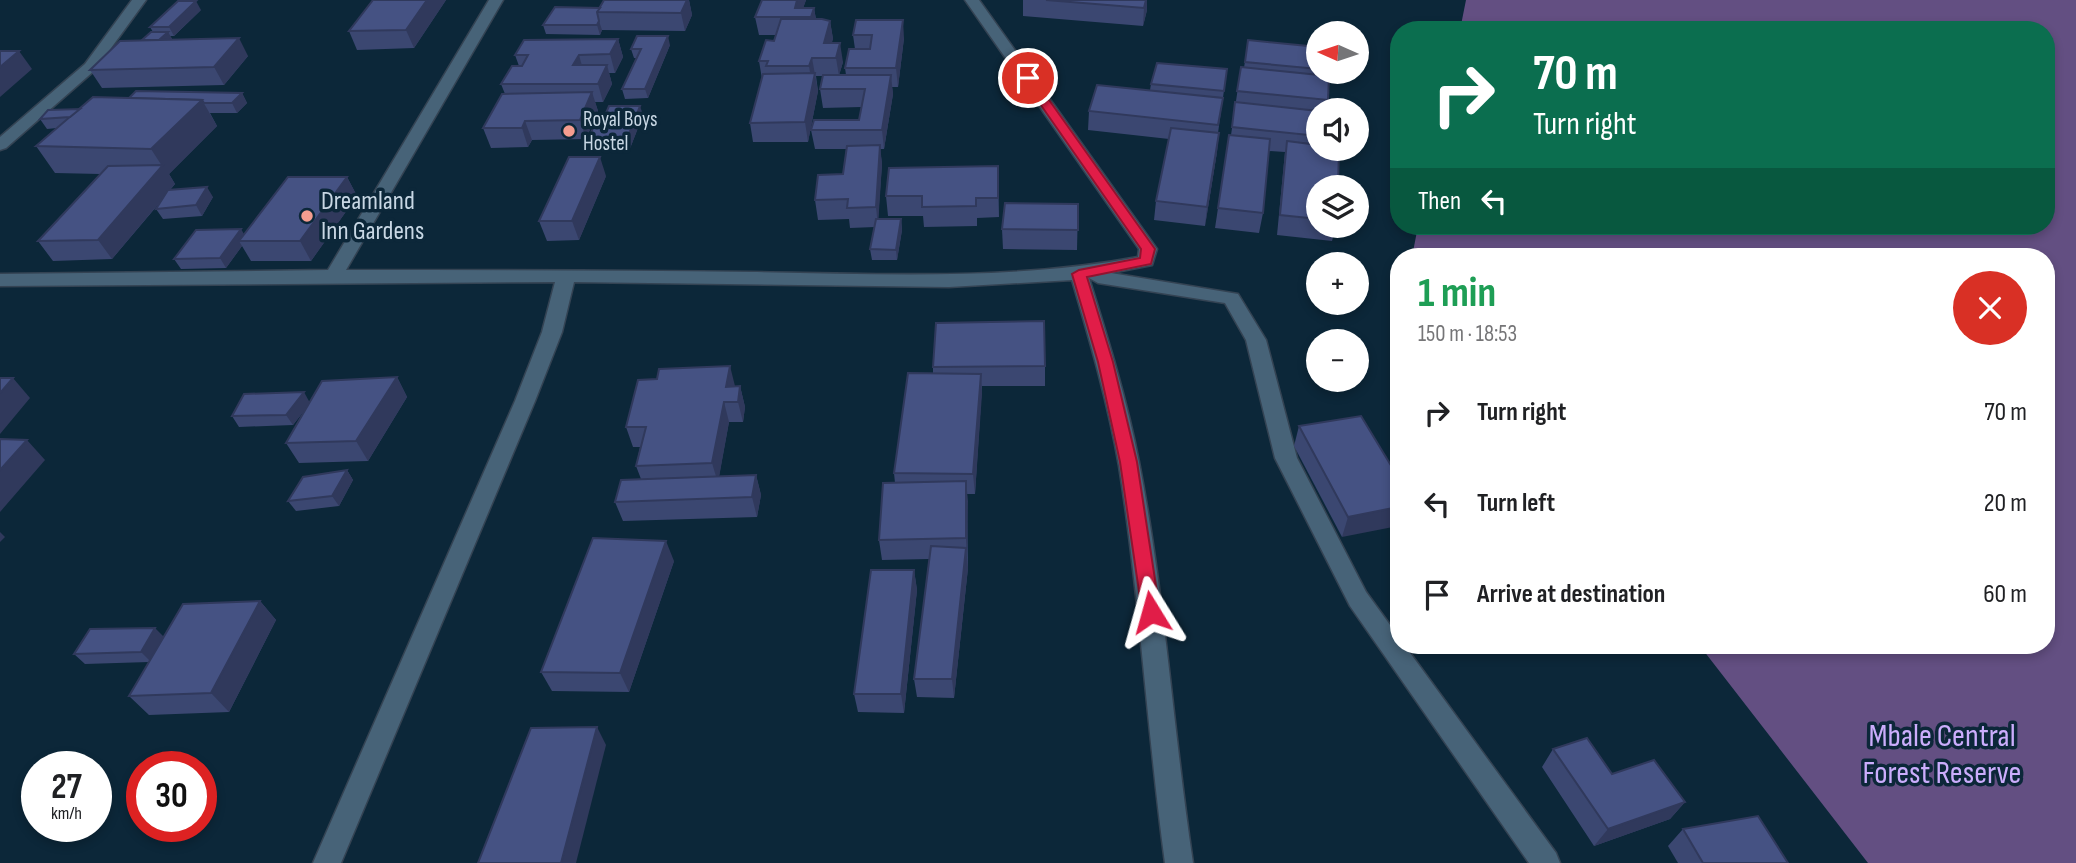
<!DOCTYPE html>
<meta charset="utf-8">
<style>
:root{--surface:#fff;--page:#f6f6f6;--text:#202124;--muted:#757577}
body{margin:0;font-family:"Sofia Sans Condensed",sans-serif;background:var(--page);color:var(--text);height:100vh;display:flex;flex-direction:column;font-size:26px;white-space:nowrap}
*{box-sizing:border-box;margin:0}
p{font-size:23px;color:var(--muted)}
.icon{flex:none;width:38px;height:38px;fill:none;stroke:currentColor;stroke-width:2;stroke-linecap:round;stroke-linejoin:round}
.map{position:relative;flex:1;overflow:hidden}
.side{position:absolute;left:1390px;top:248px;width:665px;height:406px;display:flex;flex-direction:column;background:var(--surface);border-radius:28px;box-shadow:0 4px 10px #0003}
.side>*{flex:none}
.top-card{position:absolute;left:1390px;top:21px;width:665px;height:214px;border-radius:28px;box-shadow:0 4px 10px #0003;background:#0b6e4f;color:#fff;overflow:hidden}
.needle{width:46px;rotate:273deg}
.controls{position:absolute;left:1306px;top:21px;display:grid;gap:14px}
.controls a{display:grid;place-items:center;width:63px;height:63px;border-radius:50%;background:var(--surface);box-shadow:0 4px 10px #0003;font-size:35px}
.speed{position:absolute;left:21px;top:751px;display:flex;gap:14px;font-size:35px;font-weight:700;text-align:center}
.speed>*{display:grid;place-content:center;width:91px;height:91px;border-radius:50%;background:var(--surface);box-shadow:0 4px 10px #0003;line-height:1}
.speed small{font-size:18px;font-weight:400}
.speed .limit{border:10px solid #d22;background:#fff;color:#111}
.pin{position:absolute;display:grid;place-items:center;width:60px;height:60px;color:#fff;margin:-30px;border:4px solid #fff;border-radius:50%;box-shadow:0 2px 7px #0007}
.me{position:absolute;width:77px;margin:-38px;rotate:352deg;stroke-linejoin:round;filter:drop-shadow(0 0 5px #0008)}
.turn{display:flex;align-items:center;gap:24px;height:147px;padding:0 28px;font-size:32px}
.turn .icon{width:91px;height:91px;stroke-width:2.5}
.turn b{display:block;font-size:49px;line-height:60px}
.then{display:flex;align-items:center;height:66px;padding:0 28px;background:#0003;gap:14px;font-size:26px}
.round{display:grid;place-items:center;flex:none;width:74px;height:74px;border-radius:37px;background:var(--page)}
.head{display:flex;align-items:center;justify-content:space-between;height:119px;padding:0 28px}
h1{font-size:42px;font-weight:700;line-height:52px;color:#1e9e55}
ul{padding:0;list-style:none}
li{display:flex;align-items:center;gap:21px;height:91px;padding:0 28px}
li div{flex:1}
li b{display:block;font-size:26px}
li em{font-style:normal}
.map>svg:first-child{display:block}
.forest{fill:#634f82}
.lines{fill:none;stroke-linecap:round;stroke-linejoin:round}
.service-casing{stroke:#344353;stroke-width:3}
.minor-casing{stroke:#344353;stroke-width:3}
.service{fill:#476378;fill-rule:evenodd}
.minor{fill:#476378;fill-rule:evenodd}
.wall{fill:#3b4771}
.shaded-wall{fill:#30395c}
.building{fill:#455283;stroke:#30395c;stroke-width:2}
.route{fill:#e11d48;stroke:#92132f;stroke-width:2}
.poi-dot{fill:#f59d8f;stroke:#0c2739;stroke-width:2.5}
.labels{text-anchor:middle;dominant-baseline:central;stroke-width:7;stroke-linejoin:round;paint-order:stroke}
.far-poi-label{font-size:21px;fill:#c8d7e4;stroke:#0c2739;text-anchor:start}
.poi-label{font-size:26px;fill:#c8d7e4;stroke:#0c2739;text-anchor:start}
.near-park-label{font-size:32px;fill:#cbadfc;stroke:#0c2739}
</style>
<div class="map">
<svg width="2076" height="863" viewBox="0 0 2076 863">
<rect width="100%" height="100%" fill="#0c2739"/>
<polygon class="forest" points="1466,0 2076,0 2076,863 1868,863 1700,646 2046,646 2046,257 1412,257 1418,226 2046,226 2046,30 1460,30"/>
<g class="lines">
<g class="service-casing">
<polygon id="service" points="132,0 146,0 95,70 6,148 0,150 0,137 85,64"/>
</g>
<g class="minor-casing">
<path id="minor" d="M489,0H503L346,270C481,270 616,270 751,272C880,274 1010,281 1138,257L1139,249L965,0H979L1157,249L1152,265L1111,273L1238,294L1266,340L1297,458L1366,592L1398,636V646H1405L1556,853L1560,863H1529L1350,606L1275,458L1246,340L1225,303L1098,283L1089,278C1108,339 1127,400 1139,462C1165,595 1173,730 1193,863H1165C1147,731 1140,598 1119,466C1108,403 1090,341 1072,280L949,287L574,282L562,332L535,401L341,863H313L515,401L542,332L555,282L0,286V274L328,270Z"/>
</g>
<use href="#service" class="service"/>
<use href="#minor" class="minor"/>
</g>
<g class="wall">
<polygon points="373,0 446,0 414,48 357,50 349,31"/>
<polygon points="604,0 689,0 692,15 685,31 602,30 600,35 546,34 543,25 600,8"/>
<polygon points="762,0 806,0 803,8 814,8 816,19 830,21 833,39 831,43 843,62 839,75 846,75 845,68 855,49 853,35 856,20 904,38 898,87 892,87 893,94 884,149 880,149 882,164 878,219 901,219 902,230 897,260 872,260 870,249 875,227 850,228 849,219 818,220 815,200 843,174 846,149 815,149 811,130 859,120 861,107 823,108 820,89 823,76 816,76 818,91 808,142 753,142 750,123 762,79 759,61 774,41 776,35 759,35 755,17"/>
<polygon points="1023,0 1147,0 1147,10 1143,26 1023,16"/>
<polygon points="201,10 174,36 170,36 172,39 248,56 224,85 102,88 90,70 142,40 153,32 150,27"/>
<polygon points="618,39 623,57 615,73 609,73 612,84 603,102 595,102 598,111 586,139 532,140 528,147 491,148 483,128 505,94 501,84 519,66 515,55"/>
<polygon points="1248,40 1318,47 1318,72 1331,72 1326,110 1318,110 1318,226 1336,226 1332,241 1277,235 1285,152 1269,151 1263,213 1259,233 1215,228 1229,135 1231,135 1241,67 1244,68"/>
<polygon points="670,45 648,98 625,99 622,89 636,58 634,58 631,49"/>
<polygon points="1227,69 1218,133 1217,152 1205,226 1154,220 1156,201 1169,139 1088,130 1089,111 1150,90 1151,84"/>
<polygon points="242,93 247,103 237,113 210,113 217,126 169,174 175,184 170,190 213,197 202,216 163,219 156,209 162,200 112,259 53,261 38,241 100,174 55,173 36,146 57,128 47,129 40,119 129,98"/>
<polygon points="643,115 629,151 590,152 587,142 600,127"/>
<polygon points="998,166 999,217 977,218 977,226 924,227 923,216 888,216 886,196"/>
<polygon points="606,176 579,240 547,241 539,221"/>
<polygon points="347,177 357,196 311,261 251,261 242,246 226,268 181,269 174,259 244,234"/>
<polygon points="1078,204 1077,250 1003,249 1002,229"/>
<polygon points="1045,366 1045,386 982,386 975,494 967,494 968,568 954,698 917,697 914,679 929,559 882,560 879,540 895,483 894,473 933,373 933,367"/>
<polygon points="397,377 407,397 368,461 299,463 286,443 307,407 293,425 239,427 232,416 310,402"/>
<polygon points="740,386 745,407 743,422 729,422 719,476 756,475 761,495 757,517 623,521 615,502 641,479 636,466 640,447 633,447 626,427 735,387"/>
<polygon points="1299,426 1398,477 1342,537 1294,446"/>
<polygon points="347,470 353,480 339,506 296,511 288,501"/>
<polygon points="674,561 629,692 552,691 541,672"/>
<polygon points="914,570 917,590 904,713 858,712 854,694"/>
<polygon points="260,601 276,620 229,712 149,715 129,696 149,662 85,664 74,654 164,636"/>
<polygon points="1553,749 1612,774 1685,802 1670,819 1594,846 1542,767"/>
<polygon points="1683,829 1788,863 1678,863 1668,846"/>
</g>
<g class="shaded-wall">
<polygon points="427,0 446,0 414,48 406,30"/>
<polygon points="687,0 689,0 692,15 685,31 681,13"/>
<polygon points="797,0 806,0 800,17 795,8"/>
<polygon points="1146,0 1147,0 1147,10 1143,26 1144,8"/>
<polygon points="196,1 201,10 174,36 169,27"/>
<polygon points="814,8 817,26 814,35 811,17"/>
<polygon points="903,20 904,38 898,87 896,68"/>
<polygon points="599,21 602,30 600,35 597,25"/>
<polygon points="830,21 833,39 828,58 824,43"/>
<polygon points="168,32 174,42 159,40"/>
<polygon points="668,36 670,45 648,98 645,89"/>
<polygon points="239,38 248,56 224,85 214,67"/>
<polygon points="618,39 623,57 615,73 610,54"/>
<polygon points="840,43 843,62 839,76 836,58"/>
<polygon points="19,51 32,69 0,97 0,67"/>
<polygon points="579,55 584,73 573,65"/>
<polygon points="812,58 818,91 808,142 805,122 812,85 809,66"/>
<polygon points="607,65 612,84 603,102 598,84"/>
<polygon points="891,75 893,94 884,149 882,130"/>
<polygon points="592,92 598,111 586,139 580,120"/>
<polygon points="242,93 247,103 237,113 232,103"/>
<polygon points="202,100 217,126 169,174 175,184 112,259 98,240 162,166 151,149"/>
<polygon points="640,106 643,115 629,151 626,141"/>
<polygon points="525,121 532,140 528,147 522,128"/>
<polygon points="1219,133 1217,152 1205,226 1207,207"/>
<polygon points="880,145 882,164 878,227 876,207"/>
<polygon points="600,157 606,176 579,240 572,221"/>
<polygon points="347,177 357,196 311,261 300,241"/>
<polygon points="207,187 213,197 202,216 196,205"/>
<polygon points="901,219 902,230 897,260 896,250"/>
<polygon points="241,229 247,239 239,241 242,246 226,268 220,258"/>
<polygon points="730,366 735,386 726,387"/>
<polygon points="981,374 982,394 975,494 973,474"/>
<polygon points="397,377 407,397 368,461 356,441"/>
<polygon points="13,378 30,398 0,434 0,393"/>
<polygon points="740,386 745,407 743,422 738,402"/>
<polygon points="304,392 310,403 293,425 286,415"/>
<polygon points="724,402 729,422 718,483 712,463"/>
<polygon points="27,440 45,460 0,512 0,470"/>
<polygon points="347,470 353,480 339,506 332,496"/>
<polygon points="756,475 761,495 757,517 752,497"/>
<polygon points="966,481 968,501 967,558 966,538"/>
<polygon points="1398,507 1398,526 1342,537 1348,517"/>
<polygon points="0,532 5,537 0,542"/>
<polygon points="666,541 674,561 629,692 620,673"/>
<polygon points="966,548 968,568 954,698 952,679"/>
<polygon points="914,570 917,590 904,713 901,694"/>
<polygon points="260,601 276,620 229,712 211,693"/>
<polygon points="155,628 165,638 151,662 141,652"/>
<polygon points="597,727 606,745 576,863 561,863"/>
<polygon points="1685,802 1670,819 1594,846 1608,829"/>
</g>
<g class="building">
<polygon points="373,0 427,0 406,30 349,31"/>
<polygon points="604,0 687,0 681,13 597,12"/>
<polygon points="762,0 797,0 795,8 814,8 811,17 755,17"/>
<polygon points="1046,0 1146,0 1144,8"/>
<polygon points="178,1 196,1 169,27 150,27"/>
<polygon points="555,7 600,8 597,12 599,21 597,25 543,25"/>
<polygon points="781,19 822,19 830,21 824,43 840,43 836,58 812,58 809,66 766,66 768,61 759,61 766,40 774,41"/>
<polygon points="856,20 903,20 896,68 845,68 849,49 870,49 872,35 853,35"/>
<polygon points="151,32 168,32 159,40 142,40"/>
<polygon points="637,36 668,36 645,89 622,89 641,49 631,49"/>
<polygon points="239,38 214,67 90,70 120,41"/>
<polygon points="618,39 610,54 579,55 573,65 607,65 598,84 501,84 512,66 522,66 528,55 515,55 524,40"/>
<polygon points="1248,40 1318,47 1318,69 1245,62"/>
<polygon points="0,51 19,51 0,67"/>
<polygon points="1157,63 1227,69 1224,91 1151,84"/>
<polygon points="1241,67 1329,76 1328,100 1237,91"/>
<polygon points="815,73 805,122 750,123 763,74"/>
<polygon points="823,75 891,75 882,130 811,130 814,120 859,120 865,89 820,89"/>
<polygon points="1097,85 1223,98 1218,125 1089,111"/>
<polygon points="136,91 242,93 232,103 204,103 202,100 129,98"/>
<polygon points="592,92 580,120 525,121 522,128 483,128 502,94"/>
<polygon points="93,97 202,100 151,149 36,146"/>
<polygon points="1235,102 1318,111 1318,136 1232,127"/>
<polygon points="609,106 640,106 626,141 587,142 593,128 600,127"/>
<polygon points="80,109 70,117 40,119 48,110"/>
<polygon points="1171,128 1219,133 1207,207 1156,201"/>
<polygon points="1229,135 1270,139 1263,213 1218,208"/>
<polygon points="1287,141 1318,145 1318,149 1339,149 1338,187 1318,187 1318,219 1280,215"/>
<polygon points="880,145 876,207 847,208 848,199 815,200 818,175 843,174 847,146"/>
<polygon points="569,157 600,157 572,221 539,221"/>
<polygon points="163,165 98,240 38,241 108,166"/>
<polygon points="998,166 998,198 976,198 976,206 922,207 922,196 886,196 889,168"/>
<polygon points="288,177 347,177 300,241 239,241"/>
<polygon points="207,187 196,205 156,209 168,190"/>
<polygon points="1005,203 1078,204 1078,230 1002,229"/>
<polygon points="876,219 901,219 896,250 870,249"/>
<polygon points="241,229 220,258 174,259 196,230"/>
<polygon points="1044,321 1045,366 933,367 936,323"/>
<polygon points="730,366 726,387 740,386 738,402 724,402 712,463 636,466 646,427 626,427 638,380 657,379 659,369"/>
<polygon points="908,373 981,374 973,474 894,473"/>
<polygon points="397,377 356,441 286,443 322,381"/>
<polygon points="0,378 13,378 0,393"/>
<polygon points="304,392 286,415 232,416 244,394"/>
<polygon points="1361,416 1398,477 1398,507 1348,517 1299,426"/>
<polygon points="0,439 27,440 0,470"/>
<polygon points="347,470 332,496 288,501 303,477"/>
<polygon points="756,475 752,497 615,502 621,480"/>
<polygon points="966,481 966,538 879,540 883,483"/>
<polygon points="593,538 666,541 620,673 541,672"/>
<polygon points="931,546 966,548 952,679 914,679"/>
<polygon points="871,570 914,570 901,694 854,694"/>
<polygon points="260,601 211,693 129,696 183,604"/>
<polygon points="155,628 141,652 74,654 90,629"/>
<polygon points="597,727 561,863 478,863 531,728"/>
<polygon points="1587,738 1612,774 1654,760 1685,802 1608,829 1553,749"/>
<polygon points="1758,816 1788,863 1703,863 1683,829"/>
</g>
<polygon class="route" points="1028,75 1032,76 1155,249 1151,264 1087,277 1113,362 1137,462 1160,612 1158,618 1151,620 1145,618 1142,612 1120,462 1098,362 1072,274 1079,270 1140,258 1141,249 1022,78"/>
<g class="poi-dot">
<circle cx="569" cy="131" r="7"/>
<circle cx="307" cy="216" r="7"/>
</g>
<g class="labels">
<g class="far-poi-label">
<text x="583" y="119">Royal Boys<tspan x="583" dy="24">Hostel</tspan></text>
</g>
<g class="poi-label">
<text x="321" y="201">Dreamland<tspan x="321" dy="30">Inn Gardens</tspan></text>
</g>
<g class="near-park-label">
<text x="1942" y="736">Mbale Central<tspan x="1942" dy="37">Forest Reserve</tspan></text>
</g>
</g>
</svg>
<div class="controls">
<a><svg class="needle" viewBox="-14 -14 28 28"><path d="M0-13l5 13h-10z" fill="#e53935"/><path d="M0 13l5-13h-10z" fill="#757577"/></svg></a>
<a><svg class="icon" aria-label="sound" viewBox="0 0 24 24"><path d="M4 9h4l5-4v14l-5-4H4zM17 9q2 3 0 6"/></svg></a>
<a><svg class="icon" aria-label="layers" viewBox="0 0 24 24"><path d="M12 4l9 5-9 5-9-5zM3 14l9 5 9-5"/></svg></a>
<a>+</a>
<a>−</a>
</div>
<div class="speed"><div>27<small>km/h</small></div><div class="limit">30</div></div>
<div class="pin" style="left:1028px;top:78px;background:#d93025"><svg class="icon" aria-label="arrive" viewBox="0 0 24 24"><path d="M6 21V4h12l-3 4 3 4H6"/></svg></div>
<svg class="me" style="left:1151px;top:612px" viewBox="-20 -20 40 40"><path d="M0-17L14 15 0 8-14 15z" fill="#e11d48" stroke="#fff" stroke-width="4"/></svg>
<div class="top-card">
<div class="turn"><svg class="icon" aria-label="right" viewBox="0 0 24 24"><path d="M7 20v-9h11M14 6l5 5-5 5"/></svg><div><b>70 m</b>Turn right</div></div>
<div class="then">Then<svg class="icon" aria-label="left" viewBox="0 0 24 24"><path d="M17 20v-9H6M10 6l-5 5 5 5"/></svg></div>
</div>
<section class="side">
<div class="head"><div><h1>1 min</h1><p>150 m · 18:53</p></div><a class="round" style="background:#d93025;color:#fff"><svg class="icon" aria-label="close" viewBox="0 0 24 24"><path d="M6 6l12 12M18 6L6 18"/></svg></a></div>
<ul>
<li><svg class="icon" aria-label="right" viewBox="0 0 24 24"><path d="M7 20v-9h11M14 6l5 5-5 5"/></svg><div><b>Turn right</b></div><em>70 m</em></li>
<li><svg class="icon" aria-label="left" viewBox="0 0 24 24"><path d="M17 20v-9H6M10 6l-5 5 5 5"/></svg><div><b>Turn left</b></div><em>20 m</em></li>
<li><svg class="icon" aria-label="arrive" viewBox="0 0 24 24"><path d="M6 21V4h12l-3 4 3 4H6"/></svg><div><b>Arrive at destination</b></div><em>60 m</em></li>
</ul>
</section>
</div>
